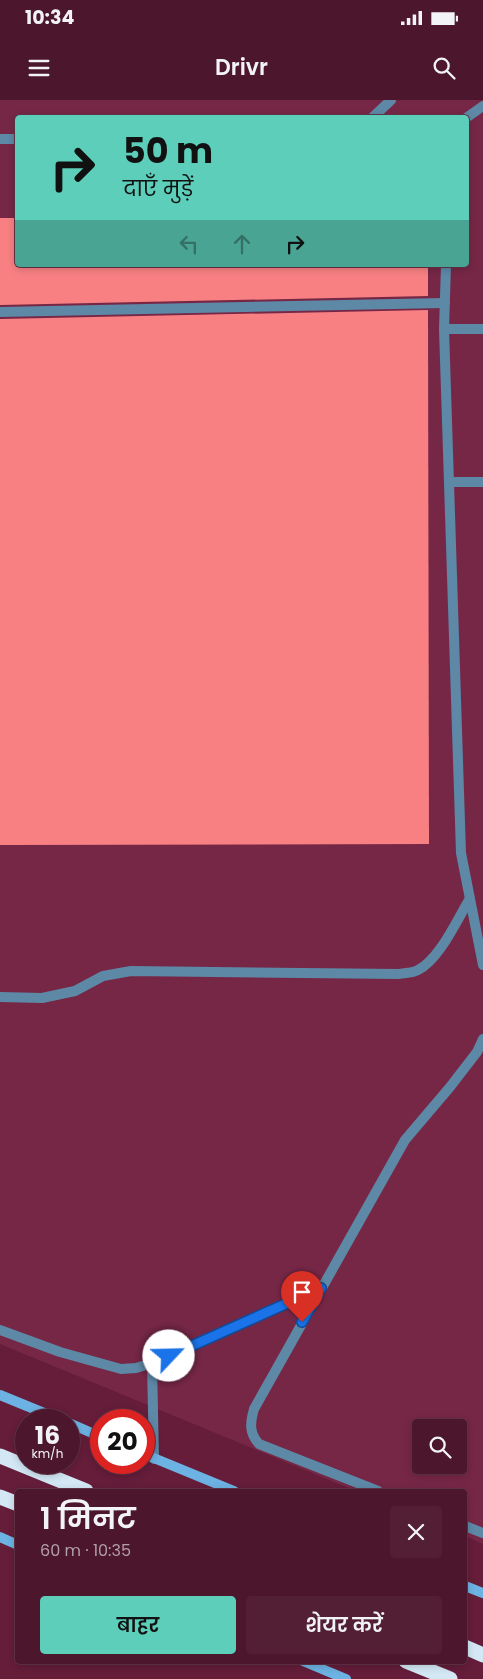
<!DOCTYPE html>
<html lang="hi">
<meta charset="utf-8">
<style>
:root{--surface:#4c162c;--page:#531f34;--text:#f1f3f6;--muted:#b29fa9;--line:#633548;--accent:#5cceba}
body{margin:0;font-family:Poppins,"Noto Sans Devanagari",sans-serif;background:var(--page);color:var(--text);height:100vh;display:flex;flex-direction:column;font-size:19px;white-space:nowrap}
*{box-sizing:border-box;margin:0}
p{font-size:16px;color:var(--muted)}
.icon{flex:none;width:28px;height:28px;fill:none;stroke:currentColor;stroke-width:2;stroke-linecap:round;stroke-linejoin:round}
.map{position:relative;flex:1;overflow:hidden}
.panel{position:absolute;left:15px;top:1389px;width:452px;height:175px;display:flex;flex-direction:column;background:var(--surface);border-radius:5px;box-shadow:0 2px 8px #0003,0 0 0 1px var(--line)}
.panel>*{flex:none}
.hud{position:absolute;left:15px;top:15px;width:454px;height:152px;border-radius:5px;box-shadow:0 2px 8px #0003,0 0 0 1px var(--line);background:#5cceba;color:#111;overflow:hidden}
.fabs{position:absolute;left:412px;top:1319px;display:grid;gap:10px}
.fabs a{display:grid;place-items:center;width:55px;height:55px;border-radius:5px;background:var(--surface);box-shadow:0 2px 8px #0003,0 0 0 1px var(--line);font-size:25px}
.speed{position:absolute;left:15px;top:1309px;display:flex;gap:10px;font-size:25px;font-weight:700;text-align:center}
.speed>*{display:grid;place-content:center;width:65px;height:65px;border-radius:50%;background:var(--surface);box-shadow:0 2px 8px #0003,0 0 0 1px var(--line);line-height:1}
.speed small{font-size:12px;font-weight:400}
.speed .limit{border:8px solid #d22;background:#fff;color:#111}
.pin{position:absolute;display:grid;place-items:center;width:42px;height:42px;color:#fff;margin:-51px -21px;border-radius:50% 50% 50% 0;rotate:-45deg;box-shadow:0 0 5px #0007}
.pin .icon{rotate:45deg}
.me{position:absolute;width:55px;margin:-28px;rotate:66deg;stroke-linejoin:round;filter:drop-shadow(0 0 4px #0008)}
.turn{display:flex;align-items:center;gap:18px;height:105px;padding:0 25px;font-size:22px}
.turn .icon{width:65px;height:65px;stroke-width:2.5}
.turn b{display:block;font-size:35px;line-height:42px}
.lanes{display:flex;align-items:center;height:48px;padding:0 25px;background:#0003;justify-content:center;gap:25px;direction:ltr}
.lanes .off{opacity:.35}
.round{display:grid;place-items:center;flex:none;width:52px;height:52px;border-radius:5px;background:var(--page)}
.summary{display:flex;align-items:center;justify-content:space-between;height:85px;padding:0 25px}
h1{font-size:30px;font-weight:600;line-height:38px}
.cta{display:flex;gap:10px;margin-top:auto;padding:10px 25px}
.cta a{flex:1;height:58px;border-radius:5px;background:var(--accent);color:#111;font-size:20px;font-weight:600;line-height:58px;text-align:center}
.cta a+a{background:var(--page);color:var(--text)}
.status{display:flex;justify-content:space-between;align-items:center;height:35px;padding:0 25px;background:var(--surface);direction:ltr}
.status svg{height:14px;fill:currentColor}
header{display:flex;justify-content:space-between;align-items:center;height:65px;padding:0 25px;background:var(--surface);font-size:22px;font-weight:600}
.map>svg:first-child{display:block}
.built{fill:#762746;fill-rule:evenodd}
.building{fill:#f88083}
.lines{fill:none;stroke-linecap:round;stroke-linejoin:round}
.lane{stroke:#5d88a6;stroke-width:10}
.secondary{stroke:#6cb2e2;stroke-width:10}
.highway{stroke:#d3e7f5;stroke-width:15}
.route-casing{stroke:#114b97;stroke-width:12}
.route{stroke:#1a73e8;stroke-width:9}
</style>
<div class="status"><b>10:34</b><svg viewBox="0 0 49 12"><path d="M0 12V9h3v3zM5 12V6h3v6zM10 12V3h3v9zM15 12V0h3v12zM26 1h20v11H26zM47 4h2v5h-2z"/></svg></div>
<header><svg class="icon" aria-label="menu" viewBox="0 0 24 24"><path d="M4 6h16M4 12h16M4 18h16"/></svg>Drivr<svg class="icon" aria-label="search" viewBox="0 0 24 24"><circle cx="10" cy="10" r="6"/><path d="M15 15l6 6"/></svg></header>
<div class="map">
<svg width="483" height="1579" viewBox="0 0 483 1579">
<rect width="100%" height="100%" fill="#651d3a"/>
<path class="built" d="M0,0H483V1444L465,1436V1391H356L0,1244ZM18,18H466V165H18ZM421,1328H459V1365H421Z"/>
<g class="building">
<polygon points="0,118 18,118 18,165 428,165 428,196 0,205"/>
<polygon points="428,210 429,744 0,745 0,219"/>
</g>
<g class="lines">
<g class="lane">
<polyline points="372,18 391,0"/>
<polyline points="466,18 483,6"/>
<polyline points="0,39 18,39"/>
<polyline points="446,165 444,229 461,753 483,865"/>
<polyline points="0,212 445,203"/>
<polyline points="444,229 483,229"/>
<polyline points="449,382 483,382"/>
<path d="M0,897L42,898L75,891L103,876L131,871L399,874C405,873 413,873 418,870C439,860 457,820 469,800"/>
<polyline points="0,1230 60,1252 121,1269 136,1268 152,1263 321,1188"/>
<polyline points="152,1263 154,1359"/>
<path d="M378,1391L259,1344C249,1333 250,1323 254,1309L405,1040L450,987L477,952L483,939"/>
<polyline points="465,1426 483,1433"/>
</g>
<g class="secondary">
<polyline points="0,1295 61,1320"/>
<polyline points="69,1323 101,1337"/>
<polyline points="144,1354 234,1391"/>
<polyline points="0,1437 18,1445"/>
<polyline points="465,1486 483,1493"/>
<polyline points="303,1561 346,1579"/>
</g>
<g class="highway">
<polyline points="0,1356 86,1391"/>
<polyline points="0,1397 18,1404"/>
<polyline points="465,1547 483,1555"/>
<polyline points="406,1561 450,1579"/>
</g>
</g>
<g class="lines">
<g class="route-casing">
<polyline id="route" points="169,1256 321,1188 302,1222"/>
</g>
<use href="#route" class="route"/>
</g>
</svg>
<div class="fabs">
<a><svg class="icon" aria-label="search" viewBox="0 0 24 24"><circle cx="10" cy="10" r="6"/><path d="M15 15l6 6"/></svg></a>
</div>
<div class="speed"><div>16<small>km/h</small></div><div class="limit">20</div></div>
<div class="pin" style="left:302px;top:1222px;background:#d93025"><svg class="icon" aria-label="arrive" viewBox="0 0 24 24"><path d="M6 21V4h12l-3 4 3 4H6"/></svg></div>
<svg class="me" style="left:169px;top:1256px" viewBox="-20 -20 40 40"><circle r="19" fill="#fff"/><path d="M0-13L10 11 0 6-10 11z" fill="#1a73e8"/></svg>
<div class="hud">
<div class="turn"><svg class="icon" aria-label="right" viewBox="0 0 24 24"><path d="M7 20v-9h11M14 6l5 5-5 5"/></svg><div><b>50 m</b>दाएँ मुड़ें</div></div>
<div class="lanes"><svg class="icon off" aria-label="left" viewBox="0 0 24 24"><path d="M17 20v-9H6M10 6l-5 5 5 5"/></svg><svg class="icon off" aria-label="ahead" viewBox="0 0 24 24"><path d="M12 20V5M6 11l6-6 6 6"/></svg><svg class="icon" aria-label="right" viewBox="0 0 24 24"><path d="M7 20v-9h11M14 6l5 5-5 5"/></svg></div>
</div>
<section class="panel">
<div class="summary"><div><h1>1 मिनट</h1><p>60 m · 10:35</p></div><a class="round"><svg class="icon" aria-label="close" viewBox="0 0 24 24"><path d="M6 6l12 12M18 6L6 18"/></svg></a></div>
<div class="cta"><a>बाहर</a><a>शेयर करें</a></div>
</section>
</div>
